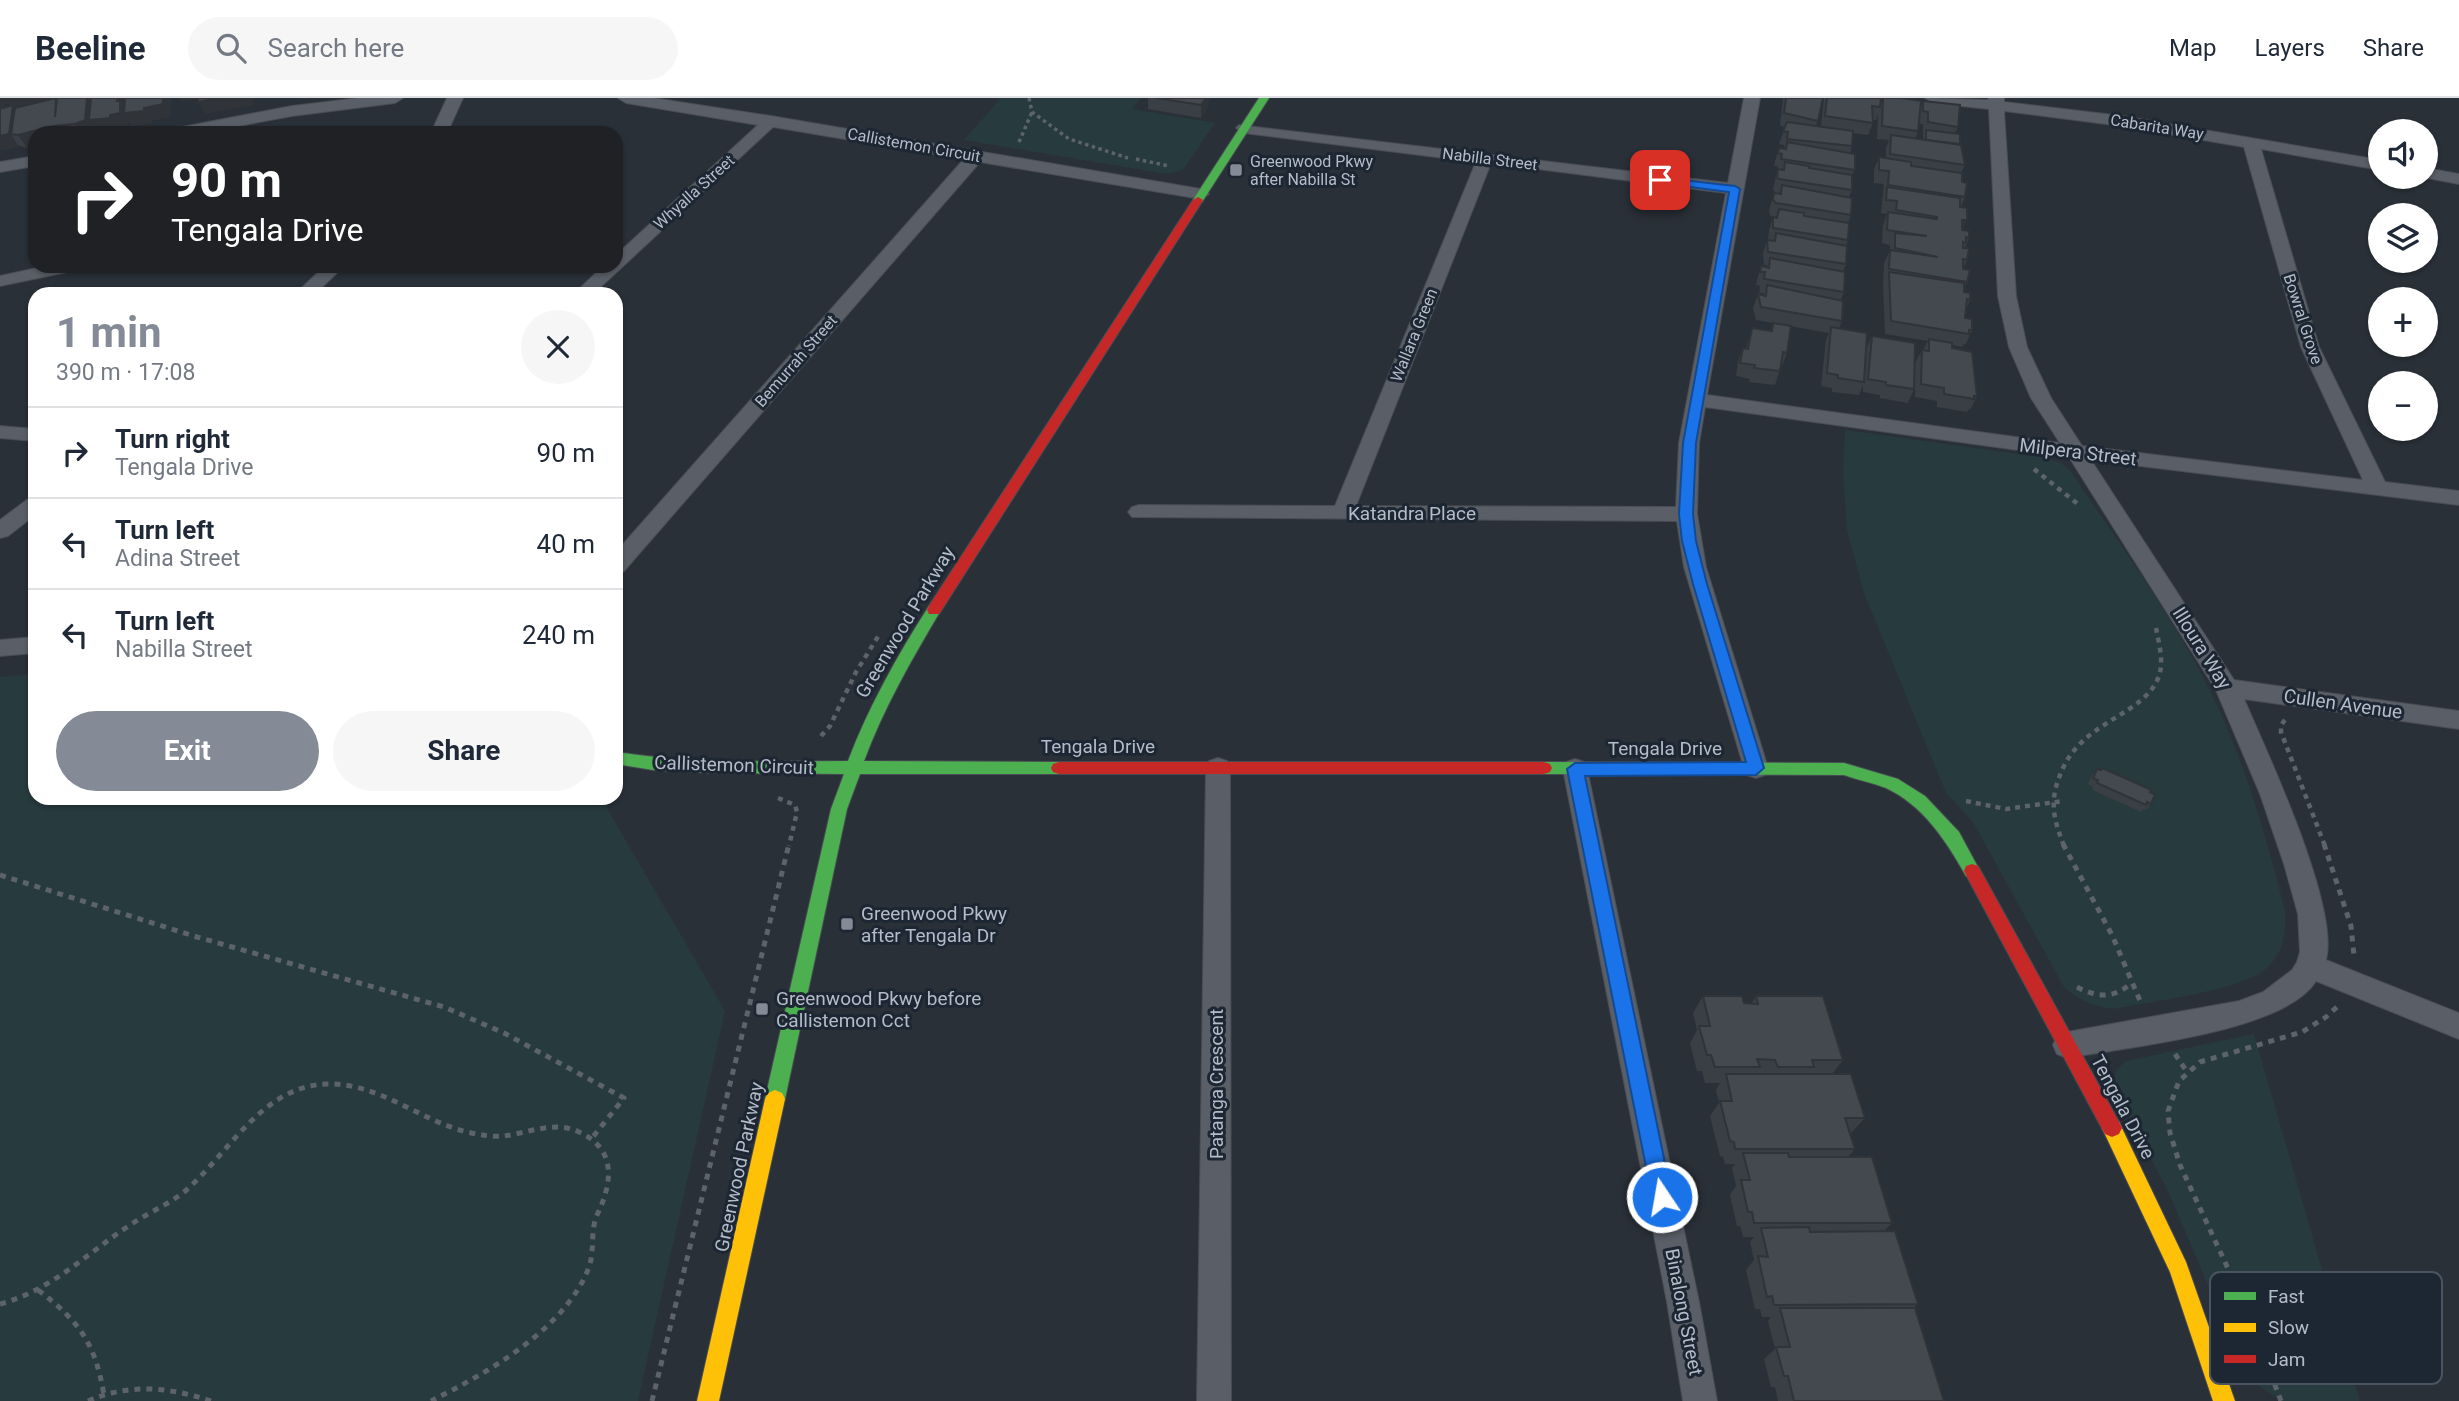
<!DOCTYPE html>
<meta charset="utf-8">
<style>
:root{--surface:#fff;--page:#f6f6f7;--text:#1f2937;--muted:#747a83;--line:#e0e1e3;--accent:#848b96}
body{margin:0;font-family:Roboto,sans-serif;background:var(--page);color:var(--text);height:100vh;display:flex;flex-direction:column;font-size:26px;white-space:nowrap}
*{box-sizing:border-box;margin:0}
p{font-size:23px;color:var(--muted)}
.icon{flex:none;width:38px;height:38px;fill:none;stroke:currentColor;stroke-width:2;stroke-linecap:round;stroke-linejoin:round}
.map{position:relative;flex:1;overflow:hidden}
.side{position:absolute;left:28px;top:189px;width:595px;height:518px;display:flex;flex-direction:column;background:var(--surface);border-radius:21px;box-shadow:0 2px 5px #0004}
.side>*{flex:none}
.banner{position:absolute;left:28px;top:28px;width:595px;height:147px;border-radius:21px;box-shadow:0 2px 5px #0004;background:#202124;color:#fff;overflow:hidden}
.controls{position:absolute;left:2368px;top:21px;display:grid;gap:14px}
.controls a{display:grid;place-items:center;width:70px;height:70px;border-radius:50%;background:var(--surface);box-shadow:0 2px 5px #0004;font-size:35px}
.pin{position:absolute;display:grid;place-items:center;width:60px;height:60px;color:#fff;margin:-30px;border-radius:14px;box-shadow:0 4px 10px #0006}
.me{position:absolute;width:77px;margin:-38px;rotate:348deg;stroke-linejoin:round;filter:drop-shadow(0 0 5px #0008)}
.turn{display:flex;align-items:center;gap:24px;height:147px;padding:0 28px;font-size:32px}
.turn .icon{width:91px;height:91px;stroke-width:2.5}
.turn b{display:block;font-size:49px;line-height:60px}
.round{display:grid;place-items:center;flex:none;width:74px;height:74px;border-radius:37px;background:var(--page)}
.overview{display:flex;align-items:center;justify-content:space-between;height:119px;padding:0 28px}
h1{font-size:42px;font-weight:700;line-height:52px;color:var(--accent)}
.cta{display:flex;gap:14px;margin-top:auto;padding:14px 28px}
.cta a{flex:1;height:80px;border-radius:42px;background:var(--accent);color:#fff;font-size:28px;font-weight:700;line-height:80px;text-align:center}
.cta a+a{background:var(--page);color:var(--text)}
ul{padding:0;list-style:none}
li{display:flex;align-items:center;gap:21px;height:91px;padding:0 28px;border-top:2px solid var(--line)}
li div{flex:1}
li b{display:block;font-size:26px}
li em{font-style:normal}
header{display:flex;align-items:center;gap:42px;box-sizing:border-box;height:98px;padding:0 35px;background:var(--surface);border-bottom:2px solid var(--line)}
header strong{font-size:33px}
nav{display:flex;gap:38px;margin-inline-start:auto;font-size:24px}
.search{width:490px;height:63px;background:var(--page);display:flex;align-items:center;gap:18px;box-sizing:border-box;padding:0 24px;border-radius:38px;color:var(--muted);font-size:26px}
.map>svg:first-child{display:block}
.green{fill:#273a3e}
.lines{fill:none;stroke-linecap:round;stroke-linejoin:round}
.street-casing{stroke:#484c53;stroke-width:2}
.fast-casing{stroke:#484c53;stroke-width:2}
.slow-casing{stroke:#484c53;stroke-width:2}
.jam-casing{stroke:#484c53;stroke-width:2}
.path-far2{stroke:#5d636a;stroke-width:3.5;stroke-dasharray:3.5 3.5;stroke-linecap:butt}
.path-far1{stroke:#5d636a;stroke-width:4.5;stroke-dasharray:5 5;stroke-linecap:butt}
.path{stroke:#5d636a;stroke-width:5;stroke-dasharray:6 6;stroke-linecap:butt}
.street{fill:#5a5e66;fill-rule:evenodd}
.fast{fill:#4caf50;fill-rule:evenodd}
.slow{fill:#ffc107;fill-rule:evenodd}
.jam{fill:#c62828;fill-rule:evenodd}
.wall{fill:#3a3f45;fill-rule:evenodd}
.shaded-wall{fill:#303338}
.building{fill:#444950;stroke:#303338;stroke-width:2}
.route{fill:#1a73e8;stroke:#114b97;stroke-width:2}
.poi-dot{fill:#848b96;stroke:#1d2633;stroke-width:2.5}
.labels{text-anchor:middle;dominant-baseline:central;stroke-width:6;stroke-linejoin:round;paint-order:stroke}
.far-street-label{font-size:16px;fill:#b4bcc9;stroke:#1d2633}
.far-poi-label{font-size:16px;fill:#b4bcc9;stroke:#1d2633;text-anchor:start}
.street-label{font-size:19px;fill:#b4bcc9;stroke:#1d2633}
.poi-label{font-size:19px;fill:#b4bcc9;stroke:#1d2633;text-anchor:start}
.key{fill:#1d2633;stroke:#4a5360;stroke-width:2}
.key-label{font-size:19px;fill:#b4bcc9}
</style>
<header>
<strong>Beeline</strong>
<div class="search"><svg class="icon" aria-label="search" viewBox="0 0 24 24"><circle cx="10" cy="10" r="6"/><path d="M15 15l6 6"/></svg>Search here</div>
<nav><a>Map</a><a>Layers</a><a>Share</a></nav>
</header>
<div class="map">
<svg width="2459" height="1303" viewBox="0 0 2459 1303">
<rect width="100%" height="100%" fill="#2a3038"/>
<g class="green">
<polygon points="994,0 1141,0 1132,11 1215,25 1183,72 1167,76 964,42 1000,1"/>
<path d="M1845,332L2046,360L2061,365L2071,374C2121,449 2177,523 2216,605C2247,671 2267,742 2285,813C2286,834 2285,851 2269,868C2245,893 2150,903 2114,911C2092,908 2080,903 2064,889L1973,724L1946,695L1864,495L1847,432L1843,375Z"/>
<polygon points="35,576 35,700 601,700 725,913 638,1303 0,1303 0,579"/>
<path d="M2254,936L2360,1303H2282L2256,1286L2243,1270L2168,1093L2115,993C2113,978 2114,972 2126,963Z"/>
</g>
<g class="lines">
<g class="street-casing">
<g id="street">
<polygon points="359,0 403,0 395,5 292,18 201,35 169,35 177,30 292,8"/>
<polygon points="447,0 463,0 447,35 431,35"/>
<polygon points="618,0 653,0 771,18 1201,91 1209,96 1201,101 980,64 624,473 616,476 616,454 964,61 773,29 593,196 574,196 603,168 616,168 616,157 758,27 626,5"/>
<path d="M1744,0H1760L1707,297L2060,345L2031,300L2009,249L1998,198L1989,11L1933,5L1925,0L1989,2L1988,0H2004V4L2122,18L2380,62V72L2261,51L2319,249L2385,384L2459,393V407L2091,362L2234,582L2459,613V631L2244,601C2267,654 2340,809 2326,862L2459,915V941L2316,883C2285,934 2126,949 2067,960L2057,956L2053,947L2057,938L2067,934L2239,903L2263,894L2292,872L2297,864L2300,854L2298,816L2284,766L2260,696L2216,592L2069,359L1705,309L1699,345L1697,416L1706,469L1768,670L1765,677L1756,680L1747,677L1744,670L1684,469L1677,423L1132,419L1128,414L1132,409L1139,407L1335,408L1476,64L1244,35L1236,30L1239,27L1728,85ZM2004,13L2122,28L2244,49L2301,249L2363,382L2082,348L2051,300L2027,249L2016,198ZM1491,65L1726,95L1679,345L1676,409L1356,408Z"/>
<polygon points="35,58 35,68 0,74 0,64"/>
<polygon points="2426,70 2459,76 2459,86 2422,79 2426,79"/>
<polygon points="46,168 80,168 77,172 0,188 0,178"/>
<polygon points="325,168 344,168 315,196 295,196"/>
<polygon points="0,328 35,331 35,343 0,340"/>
<polygon points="35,399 35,417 8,438 0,440 0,422 28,401"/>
<polygon points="35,539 35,555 0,558 0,542"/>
<polygon points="1218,660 1227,663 1230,670 1231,1303 1197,1303 1206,670 1209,663"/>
<polygon points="1575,661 1584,664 1587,671 1699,1204 1717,1303 1683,1303 1667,1204 1563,671 1566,664"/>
</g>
</g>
<g class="fast-casing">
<g id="fast">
<polygon points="1259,0 1269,0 1202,104 1194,104 1193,102"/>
<path d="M934,507L941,512C912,561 884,609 864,663L1059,664L1065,666L1067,670L1065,674L1059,676H860L847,711L785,1001L782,1007L775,1010L768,1007L765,1001L831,711L844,676L713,675L653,672L616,666V654C693,666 771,663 848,663C869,608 897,558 929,508Z"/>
<path d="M1544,664L1844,665L1898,681L1925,698L1959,734L1980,773L1978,778L1972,780L1966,778C1947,744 1923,707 1886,690C1873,685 1858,682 1844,677L1544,676L1538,674L1536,670L1538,666Z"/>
</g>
</g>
<g class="slow-casing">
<g id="slow">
<polygon points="775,992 782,995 785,1001 719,1303 697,1303 765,1001 768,995"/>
<polygon points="2112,1021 2119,1024 2186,1164 2235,1303 2213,1303 2170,1174 2102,1030 2105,1024"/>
</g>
</g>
<g class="jam-casing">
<g id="jam">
<polygon points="1198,99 1203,102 939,516 929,516 927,512 929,508 1193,102"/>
<polygon points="1059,664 1544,664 1550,666 1552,670 1550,674 1544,676 1059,676 1053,674 1051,670 1053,666"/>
<polygon points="1972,766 1978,768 2119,1024 2122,1030 2119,1036 2112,1039 2105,1036 1964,773 1966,768"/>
</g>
</g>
<g class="path-far2">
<polyline points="1029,0 1032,14 1069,41 1128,60"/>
<polyline points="1019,44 1032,14"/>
<polyline points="1136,61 1169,68"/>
</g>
<g class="path-far1">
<polyline points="2034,371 2079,407"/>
<polyline points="2285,622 2281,627 2281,634 2325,748"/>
<polyline points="821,638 830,628 856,574 879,537"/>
<polyline points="778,700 795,707 797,714 789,748"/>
<polyline points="1966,703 2006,711 2063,703"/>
<path d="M2064,748C2052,717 2049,701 2063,670C2085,622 2145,617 2159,578C2164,563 2159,546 2156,530"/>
</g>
<g class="path">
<polyline points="2063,746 2112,837 2141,905"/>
<polyline points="2324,746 2351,828 2354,858"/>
<polyline points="0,777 197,839 444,909 504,935 624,1000 592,1040"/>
<path d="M2077,889C2096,899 2112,901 2129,887"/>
<polyline points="2175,956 2187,974"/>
<path d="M38,1192C80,1224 95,1245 104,1297"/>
<path d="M0,1206C52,1192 86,1156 130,1127C148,1115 167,1107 184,1094C229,1056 262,987 328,986C379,985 421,1023 467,1034C480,1037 492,1039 504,1038C527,1035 554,1023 577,1033C617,1050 613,1084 597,1117C590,1133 595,1152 589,1169C566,1231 487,1275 431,1303"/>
<path d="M88,1303C130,1285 169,1289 211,1303"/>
<polyline points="652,1303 789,746"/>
<polyline points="2281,1303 2243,1203 2180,1067 2170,1035 2168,1013 2179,983 2200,964 2302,934 2326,919 2337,909"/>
</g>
<use href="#street" class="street"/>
<use href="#fast" class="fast"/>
<use href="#slow" class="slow"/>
<use href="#jam" class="jam"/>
</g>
<g class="wall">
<path d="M0,0H171L170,19L152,22V25L132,28L128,22V28L118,29V32L98,35H97L94,30L93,35H35V48L27,50L20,48L18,47V49L0,53ZM8,5L10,8L3,10L4,6Z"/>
<polygon points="1148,0 1210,0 1208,3 1208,9 1201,20 1148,11"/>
<path d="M1783,0H1823L1816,28H1821L1824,0H1881V4L1882,0H1901L1920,11L1923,3L1958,29L1955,35L1960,46L1965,67L1961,75L1962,84L1965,99L1961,109L1962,132L1969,140L1965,150L1967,162L1963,171L1967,184L1964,191V194L1970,202L1966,211L1965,220L1972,232L1966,246H1964L1962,249L1952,247V250L1977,298L1970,312L1969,311L1967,314L1937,309V303L1915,299V265L1922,252H1923L1928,243L1885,236L1883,187L1884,165L1890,152V147L1882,145L1883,127L1887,116L1881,115L1884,86L1874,85V72L1879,59L1886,60V50L1889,42L1877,41L1878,15L1876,22H1872L1873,25L1868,37L1853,35L1852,48L1850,55L1855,72L1852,77V92L1849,99L1851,117L1848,125V142L1846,148V166L1843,174L1844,194L1841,202L1842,223L1839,230L1866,251L1872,238L1914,291L1908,305L1880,300V297L1863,294V287L1859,297L1832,294V290L1821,288L1826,242L1829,235L1756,222L1753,210L1758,196L1764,197V195H1759L1760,188L1756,187L1757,182L1761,168L1767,169L1768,167H1764L1763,155L1767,142H1768L1769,132L1773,119H1776L1771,118L1769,115L1770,108L1775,94L1773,92L1778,68H1774L1775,63L1779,50L1784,51V47L1779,46L1785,29L1780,28ZM1919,26H1923V42L1915,41L1918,33Z"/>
<polygon points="1773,225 1787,255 1782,268 1781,268 1775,287 1749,284 1750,281 1736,278 1738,263 1743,250 1746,250 1752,230 1771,233"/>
<polygon points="2102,670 2150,694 2151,706 2146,712 2143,711 2141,714 2092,692 2093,689 2088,686 2092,677 2097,671 2100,672"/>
<polygon points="1703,898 1744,905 1751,906 1756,898 1843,962 1832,976 1865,1020 1851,1035 1850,1035 1855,1051 1848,1059 1892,1125 1884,1133 1918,1206 1913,1210 1944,1303 1778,1303 1775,1289 1771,1289 1764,1261 1775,1251 1768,1223 1771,1219 1762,1219 1760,1211 1755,1211 1746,1172 1754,1162 1750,1144 1754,1139 1743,1139 1740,1128 1737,1128 1730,1097 1736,1088 1732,1070 1735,1066 1725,1066 1723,1059 1720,1058 1710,1018 1719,1005 1716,992 1720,985 1705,985 1702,973 1697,973 1690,945 1697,932 1693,915"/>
</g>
<g class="shaded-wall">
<polygon points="0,0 82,0 64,12 53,6 49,0 48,6 53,28 58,35 35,35 35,48 27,50 18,37 11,36 18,47 18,49 0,53 0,38 12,11 8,5 4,6 0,15"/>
<polygon points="87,0 91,0 110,17 118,0 127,0 144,10 163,0 171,0 170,19 152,22 152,25 132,28 128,22 128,28 118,29 118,32 97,35 94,30 93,35 80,35 75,26"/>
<polygon points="179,0 203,0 181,4"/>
<polygon points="218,0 253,0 254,7 205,16 198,4"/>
<polygon points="1204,0 1210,0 1208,3 1208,9 1201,20 1201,7"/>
<polygon points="1962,122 1967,122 1961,135"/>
</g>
<g class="building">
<polygon points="56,0 55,19 57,0 87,0 85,22 75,26 53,28 18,37 11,36 15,10"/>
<polygon points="91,0 118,0 117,3 120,3 120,15 110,17 110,20 89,22"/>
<polygon points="125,0 163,0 163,6 144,10 144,13 124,15"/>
<polygon points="198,0 218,0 198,4"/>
<polygon points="1156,0 1206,0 1201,7"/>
<polygon points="1786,0 1823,0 1818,23 1784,15"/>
<polygon points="1827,0 1881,0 1880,9 1872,8 1873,25 1825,18"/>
<polygon points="1883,0 1901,0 1921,3 1918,33 1882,28"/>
<polygon points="1923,3 1960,7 1958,29 1928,24 1928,14 1923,13"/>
<polygon points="13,7 9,36 0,38 0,11"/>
<polygon points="1787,24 1853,33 1852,48 1787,41 1788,34 1783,33"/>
<polygon points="1926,32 1960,36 1960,46 1926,42"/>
<polygon points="1891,37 1961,47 1965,67 1890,56"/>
<polygon points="1787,44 1855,56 1855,72 1781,61 1782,56 1778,55 1779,50 1786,51"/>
<polygon points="1879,59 1911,64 1911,68 1962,75 1962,84 1967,85 1965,99 1888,87 1889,73 1879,72"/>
<polygon points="1785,64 1809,68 1809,70 1852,77 1852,92 1779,81 1777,79 1778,71 1784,72"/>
<polygon points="1782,87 1852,100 1851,117 1776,105 1773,102 1774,95 1781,96"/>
<polygon points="1887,89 1960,100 1960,109 1967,110 1967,122 1962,122 1962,132 1969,133 1969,140 1966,139 1966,145 1963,144 1963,150 1969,150 1967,162 1963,161 1963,171 1970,172 1967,184 1889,171 1890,152 1938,159 1895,150 1895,135 1927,138 1887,132 1888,114 1937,121 1937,119 1896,112 1897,103 1886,102"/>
<polygon points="1779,111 1804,115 1804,118 1849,125 1848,142 1773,130 1773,119 1777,120"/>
<polygon points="1776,135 1847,148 1846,166 1768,154 1767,142 1775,143"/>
<polygon points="1770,160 1845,174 1844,194 1764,181 1765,174 1760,174 1761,168 1769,170"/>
<polygon points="1889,174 1964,185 1964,194 1970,195 1970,202 1967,201 1965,220 1972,221 1972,232 1969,232 1969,236 1891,223"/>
<polygon points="1767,187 1843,203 1842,223 1761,209 1758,196 1766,198"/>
<polygon points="1773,225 1791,228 1787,255 1783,254 1780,273 1754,270 1755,267 1740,265 1743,250 1748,251 1752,230 1772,233"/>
<polygon points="1831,229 1867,235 1864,284 1838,280 1838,277 1827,275"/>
<polygon points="1872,238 1915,245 1914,291 1886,287 1886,284 1868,281"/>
<polygon points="1929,241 1952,245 1952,250 1972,254 1977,298 1974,298 1974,301 1944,296 1944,290 1921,286 1922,252 1929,253"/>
<polygon points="2102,670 2152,692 2150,694 2155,697 2151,706 2147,704 2146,707 2097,685 2098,682 2093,680 2097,671 2101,672"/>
<polygon points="1703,898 1742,898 1744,905 1758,906 1756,898 1823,898 1843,962 1812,962 1814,969 1778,969 1775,962 1757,961 1760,969 1715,969 1711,957 1707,957 1699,928 1710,928"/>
<polygon points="1726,976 1851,976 1865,1020 1845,1020 1855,1051 1735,1051 1734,1044 1730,1043 1720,1003 1732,1003"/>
<polygon points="1743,1055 1788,1055 1789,1059 1872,1059 1892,1125 1754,1125 1752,1114 1748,1114 1741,1082 1750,1082"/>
<polygon points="1809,1129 1810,1134 1895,1133 1918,1206 1774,1207 1772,1198 1767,1199 1758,1158 1768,1159 1761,1130"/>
<polygon points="1780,1210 1915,1210 1944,1303 1794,1303 1788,1278 1784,1278 1776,1249 1790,1249"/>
</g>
<polygon class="route" points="1656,79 1735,88 1740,91 1696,345 1693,416 1696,443 1707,486 1764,670 1756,677 1585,678 1672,1099 1669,1106 1662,1109 1655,1106 1652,1099 1567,671 1575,665 1746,664 1693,486 1682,443 1679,416 1683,345 1729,94 1660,85 1655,82"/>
<g class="poi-dot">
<rect x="1229" y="65" width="14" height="14" rx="3.5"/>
<rect x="840" y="819" width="14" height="14" rx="3.5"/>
<rect x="755" y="904" width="14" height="14" rx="3.5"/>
</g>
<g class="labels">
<g class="far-street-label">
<text transform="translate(2157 29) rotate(9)">Cabarita Way</text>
<text transform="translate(914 47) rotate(10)">Callistemon Circuit</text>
<text transform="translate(1490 61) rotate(7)">Nabilla Street</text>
<text transform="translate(694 94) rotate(-42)">Whyalla Street</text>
<text transform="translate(2303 221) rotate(72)">Bowral Grove</text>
<text transform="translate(1414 237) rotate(-68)">Wallara Green</text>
<text transform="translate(796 263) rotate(-49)">Bemurrah Street</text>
</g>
<g class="far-poi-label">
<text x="1250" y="63">Greenwood Pkwy<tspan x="1250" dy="18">after Nabilla St</tspan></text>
</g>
<g class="street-label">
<text transform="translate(2078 354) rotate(7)">Milpera Street</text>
<text x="1412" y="415">Katandra Place</text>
<text transform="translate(905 524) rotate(-59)">Greenwood Parkway</text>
<text transform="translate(2202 550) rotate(58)">Illoura Way</text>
<text transform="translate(2343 606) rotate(8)">Cullen Avenue</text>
<text x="1098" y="648">Tengala Drive</text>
<text x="1665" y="650">Tengala Drive</text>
<text transform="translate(734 667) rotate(2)">Callistemon Circuit</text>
<text transform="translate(1216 986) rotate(-90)">Patanga Crescent</text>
<text transform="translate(2123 1009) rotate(62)">Tengala Drive</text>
<text transform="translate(739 1069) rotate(-78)">Greenwood Parkway</text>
<text transform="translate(1684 1214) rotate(79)">Binalong Street</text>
</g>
<g class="poi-label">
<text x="861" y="815">Greenwood Pkwy<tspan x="861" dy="22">after Tengala Dr</tspan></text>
<text x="776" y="900">Greenwood Pkwy before<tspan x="776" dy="22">Callistemon Cct</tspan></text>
</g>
</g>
<rect x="2210" y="1174" width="232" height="112" rx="10" class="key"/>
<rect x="2224" y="1194" width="32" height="8" fill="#4caf50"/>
<rect x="2224" y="1225" width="32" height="9" fill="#ffc107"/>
<rect x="2224" y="1257" width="32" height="8" fill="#c62828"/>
<g class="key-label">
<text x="2268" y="1205">Fast</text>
<text x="2268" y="1236">Slow</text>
<text x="2268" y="1268">Jam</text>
</g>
</svg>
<div class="controls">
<a><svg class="icon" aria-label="sound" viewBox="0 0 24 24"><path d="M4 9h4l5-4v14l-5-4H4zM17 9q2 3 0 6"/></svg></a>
<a><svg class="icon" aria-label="layers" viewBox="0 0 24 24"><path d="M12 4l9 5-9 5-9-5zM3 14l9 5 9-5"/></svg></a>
<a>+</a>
<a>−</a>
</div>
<div class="pin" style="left:1660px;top:82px;background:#d93025"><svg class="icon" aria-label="arrive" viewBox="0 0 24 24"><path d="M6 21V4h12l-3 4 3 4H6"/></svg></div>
<svg class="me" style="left:1662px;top:1099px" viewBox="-20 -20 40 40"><circle r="17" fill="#1a73e8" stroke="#fff" stroke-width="3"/><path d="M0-11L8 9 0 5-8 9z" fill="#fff"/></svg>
<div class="banner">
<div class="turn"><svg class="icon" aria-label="right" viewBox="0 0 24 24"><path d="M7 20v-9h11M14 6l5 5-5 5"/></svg><div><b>90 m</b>Tengala Drive</div></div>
</div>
<section class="side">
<div class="overview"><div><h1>1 min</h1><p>390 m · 17:08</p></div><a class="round"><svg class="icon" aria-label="close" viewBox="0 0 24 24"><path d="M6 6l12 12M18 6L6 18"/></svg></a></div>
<ul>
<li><svg class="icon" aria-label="right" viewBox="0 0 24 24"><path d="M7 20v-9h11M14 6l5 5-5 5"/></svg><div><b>Turn right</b><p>Tengala Drive</p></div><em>90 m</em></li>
<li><svg class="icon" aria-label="left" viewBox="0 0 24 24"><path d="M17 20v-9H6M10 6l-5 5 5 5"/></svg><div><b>Turn left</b><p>Adina Street</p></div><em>40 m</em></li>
<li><svg class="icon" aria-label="left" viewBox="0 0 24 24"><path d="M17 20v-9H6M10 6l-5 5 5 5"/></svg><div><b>Turn left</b><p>Nabilla Street</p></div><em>240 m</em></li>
</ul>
<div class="cta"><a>Exit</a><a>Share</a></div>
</section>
</div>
